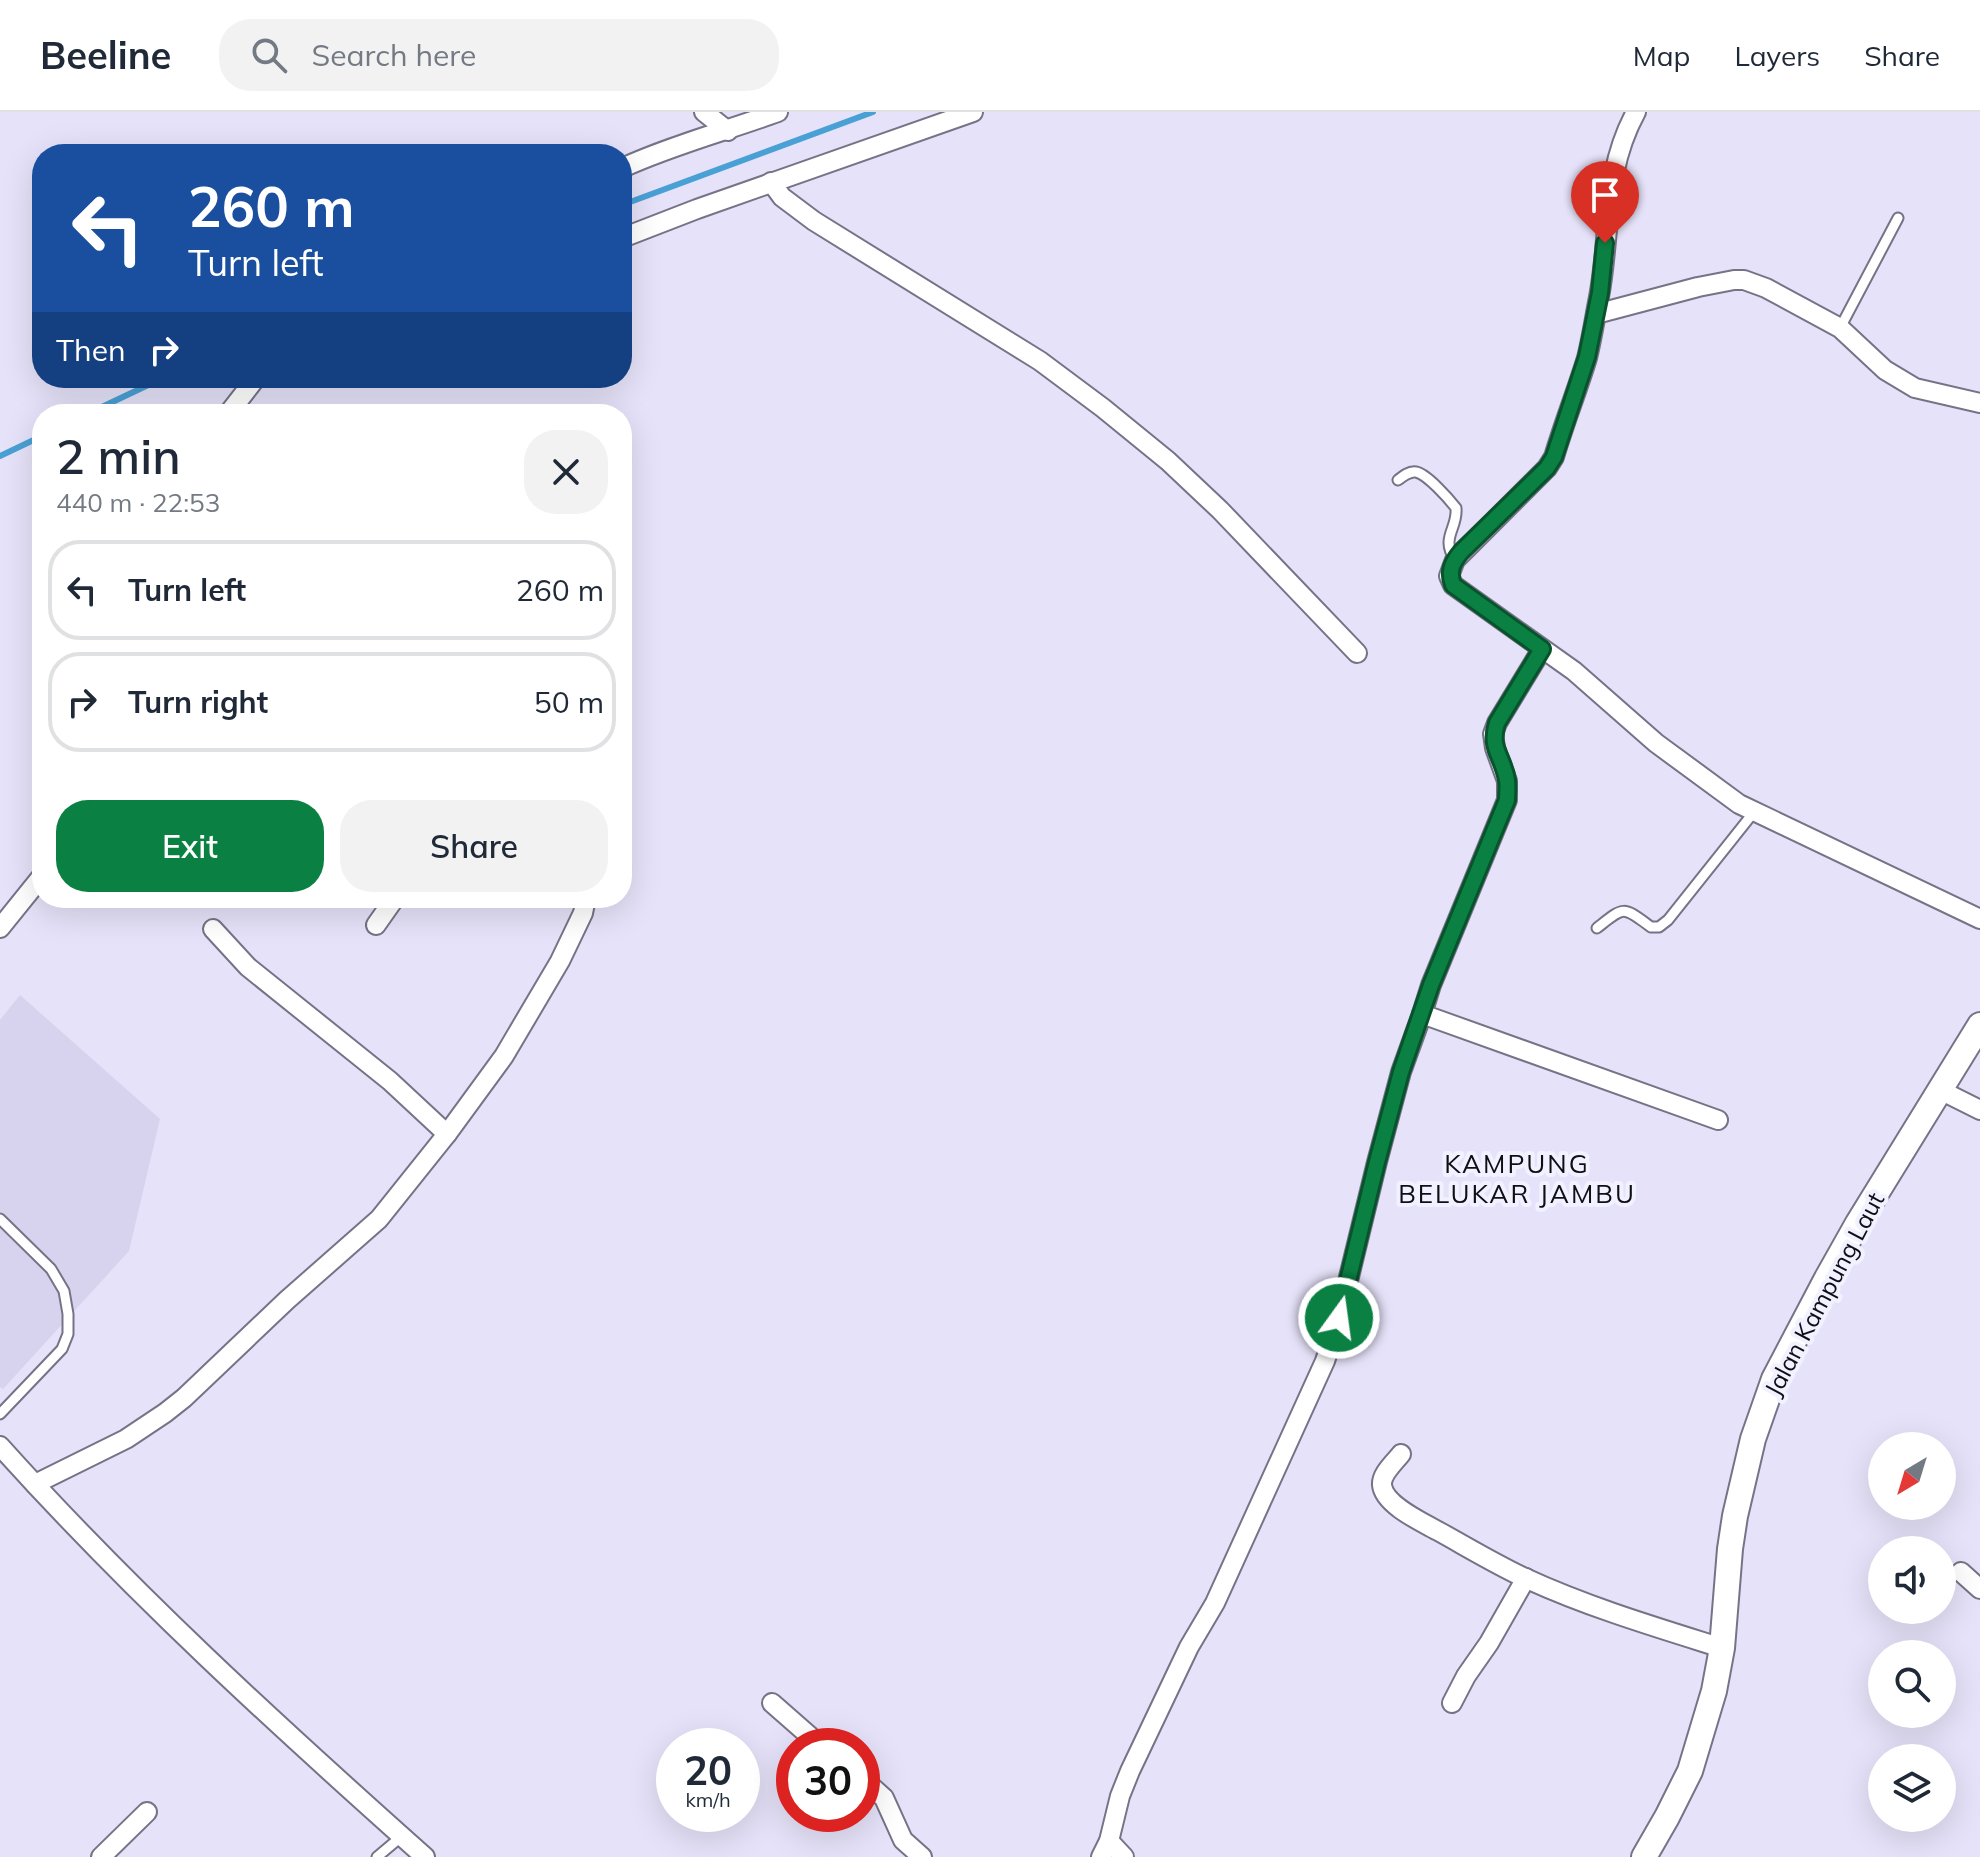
<!DOCTYPE html>
<meta charset="utf-8">
<style>
:root{--surface:#fff;--page:#f2f2f3;--text:#1f2937;--muted:#747a83;--line:#e0e1e3;--accent:#0b8043}
body{margin:0;font-family:Mulish,sans-serif;background:var(--page);color:var(--text);height:100vh;display:flex;flex-direction:column;font-size:30px;white-space:nowrap}
*{box-sizing:border-box;margin:0}
p{font-size:26px;color:var(--muted)}
.icon{flex:none;width:44px;height:44px;fill:none;stroke:currentColor;stroke-width:2;stroke-linecap:round;stroke-linejoin:round}
.map{position:relative;flex:1;overflow:hidden}
.sheet{position:absolute;left:32px;top:292px;width:600px;height:504px;display:flex;flex-direction:column;background:var(--surface);border-radius:32px;box-shadow:0 8px 32px #0002}
.sheet>*{flex:none}
.hud{position:absolute;left:32px;top:32px;width:600px;height:244px;border-radius:32px;box-shadow:0 8px 32px #0002;background:#1a4fa0;color:#fff;overflow:hidden}
.needle{width:52px;rotate:218deg}
.tools{position:absolute;left:1868px;top:1320px;display:grid;gap:16px}
.tools a{display:grid;place-items:center;width:88px;height:88px;border-radius:50%;background:var(--surface);box-shadow:0 8px 32px #0002;font-size:40px}
.speed{position:absolute;left:656px;top:1616px;display:flex;gap:16px;font-size:40px;font-weight:700;text-align:center}
.speed>*{display:grid;place-content:center;width:104px;height:104px;border-radius:50%;background:var(--surface);box-shadow:0 8px 32px #0002;line-height:1}
.speed small{font-size:20px;font-weight:400}
.speed .limit{border:12px solid #d22;background:#fff;color:#111}
.pin{position:absolute;display:grid;place-items:center;width:68px;height:68px;color:#fff;margin:-82px -34px;border-radius:50% 50% 50% 0;rotate:-45deg;box-shadow:0 0 8px #0007}
.pin .icon{rotate:45deg}
.me{position:absolute;width:88px;margin:-44px;rotate:14deg;stroke-linejoin:round;filter:drop-shadow(0 0 6px #0008)}
.turn{display:flex;align-items:center;gap:28px;height:168px;padding:0 24px;font-size:36px}
.turn .icon{width:104px;height:104px;stroke-width:2.5}
.turn b{display:block;font-size:56px;line-height:68px}
.then{display:flex;align-items:center;height:76px;padding:0 24px;background:#0003;gap:16px;font-size:30px}
.round{display:grid;place-items:center;flex:none;width:84px;height:84px;border-radius:32px;background:var(--page)}
.head{display:flex;align-items:center;justify-content:space-between;height:136px;padding:0 24px}
h1{font-size:48px;font-weight:600;line-height:60px}
.cta{display:flex;gap:16px;margin-top:auto;padding:16px 24px}
.cta a{flex:1;height:92px;border-radius:32px;background:var(--accent);color:#fff;font-size:32px;font-weight:600;line-height:92px;text-align:center}
.cta a+a{background:var(--page);color:var(--text)}
ul{padding:0;list-style:none}
li{display:flex;align-items:center;gap:24px;height:100px;margin:0 16px 12px;padding:0 8px;border:4px solid var(--line);border-radius:32px}
li div{flex:1}
li b{display:block;font-size:30px}
li em{font-style:normal}
header{display:flex;align-items:center;gap:48px;box-sizing:border-box;height:112px;padding:0 40px;background:var(--surface);border-bottom:2px solid var(--line)}
header strong{font-size:38px}
nav{display:flex;gap:44px;margin-inline-start:auto;font-size:28px}
.search{width:560px;height:72px;background:var(--page);display:flex;align-items:center;gap:20px;box-sizing:border-box;padding:0 28px;border-radius:32px;color:var(--muted);font-size:30px}
.map>svg:first-child{display:block}
.built{fill:#d7d3ef}
.lines{fill:none;stroke-linecap:round;stroke-linejoin:round}
.stream{stroke:#49a0d5;stroke-width:6}
.lane-casing{stroke:#767387;stroke-width:13}
.street-casing{stroke:#767387;stroke-width:22}
.secondary-casing{stroke:#767387;stroke-width:28}
.lane{stroke:#fff;stroke-width:9}
.street{stroke:#fff;stroke-width:18}
.secondary{stroke:#fff;stroke-width:24}
.route-casing{stroke:#07532c;stroke-width:20}
.route{stroke:#0b8043;stroke-width:14}
.labels{text-anchor:middle;dominant-baseline:central;stroke-width:8;stroke-linejoin:round;paint-order:stroke}
.street-label{font-size:24px;fill:#0f0e15;stroke:#f2f1ff}
.neighbourhood-label{font-size:26px;letter-spacing:2px;fill:#0f0e15;stroke:#f2f1ff}
</style>
<header>
<strong>Beeline</strong>
<div class="search"><svg class="icon" aria-label="search" viewBox="0 0 24 24"><circle cx="10" cy="10" r="6"/><path d="M15 15l6 6"/></svg>Search here</div>
<nav><a>Map</a><a>Layers</a><a>Share</a></nav>
</header>
<div class="map">
<svg width="1980" height="1745" viewBox="0 0 1980 1745">
<rect width="100%" height="100%" fill="#e5e2f9"/>
<polygon class="built" points="20,883 160,1007 129,1139 3,1277 0,1275 0,908"/>
<g class="lines">
<g class="stream">
<polyline points="622,93 873,0"/>
<polyline points="87,302 163,266"/>
<polyline points="0,344 42,324"/>
</g>
<g class="lane-casing">
<g id="lane">
<polyline points="1840,216 1898,106"/>
<path d="M1398,368C1403,364 1409,359 1416,360C1427,362 1449,387 1456,396C1458,417 1440,425 1455,448"/>
<path d="M1597,816C1625,794 1622,794 1651,815H1659L1668,808L1754,700"/>
<polyline points="0,1107 51,1157 64,1179 68,1202 68,1222 62,1237 0,1302"/>
<polyline points="377,1745 402,1724"/>
</g>
</g>
<g class="street-casing">
<g id="street">
<polyline points="704,0 728,19"/>
<path d="M1636,0C1603,60 1611,121 1599,185C1595,205 1592,226 1587,246C1577,279 1564,311 1554,345L1547,356L1455,448L1449,464L1453,473L1574,559L1656,631L1739,692L1980,807"/>
<path d="M622,56C672,33 726,19 778,0"/>
<polyline points="771,70 782,85 814,109 1040,249 1103,296 1168,349 1220,398 1357,541"/>
<polyline points="622,126 697,97 973,0"/>
<polyline points="1596,202 1698,175 1734,168 1744,168 1766,176 1840,216 1885,258 1915,276 1980,291"/>
<polyline points="228,302 256,266"/>
<polyline points="1542,537 1497,611 1493,622 1495,636 1507,669 1507,688 1431,873 1422,902 1718,1008"/>
<polyline points="376,813 395,786"/>
<polyline points="0,816 42,764"/>
<polyline points="1940,978 1980,998"/>
<polyline points="447,1022 504,944 560,849 583,801 586,786"/>
<path d="M0,1334C132,1481 278,1614 425,1745"/>
<path d="M1401,1342C1394,1351 1381,1362 1382,1373C1384,1393 1422,1410 1438,1419C1467,1435 1495,1452 1525,1466C1588,1495 1655,1515 1722,1536"/>
<polyline points="35,1372 126,1327 165,1301 184,1286 287,1188 379,1107 447,1022 390,969 248,855 213,817"/>
<polyline points="1961,1460 1980,1477"/>
<polyline points="772,1591 821,1634"/>
<polyline points="1452,1591 1466,1564 1489,1531 1526,1466"/>
<polyline points="862,1666 884,1686 903,1728 922,1745"/>
<polyline points="1109,1729 1124,1745"/>
<polyline points="101,1745 147,1700"/>
<polyline points="1101,1745 1109,1729 1120,1684 1130,1659 1189,1535 1215,1491 1325,1249 1339,1206 1377,1050 1401,960 1422,902"/>
</g>
</g>
<g class="secondary-casing">
<polyline id="secondary" points="1644,1745 1667,1705 1690,1659 1714,1579 1722,1536 1730,1437 1735,1404 1753,1327 1774,1267 1827,1166 1858,1111 1980,913"/>
</g>
<use href="#lane" class="lane"/>
<use href="#street" class="street"/>
<use href="#secondary" class="secondary"/>
</g>
<g class="lines">
<g class="route-casing">
<path id="route" d="M1339,1206L1377,1050L1401,960L1431,873L1507,688C1507,681 1508,674 1507,668C1503,644 1489,637 1497,611L1542,537L1453,473C1448,459 1452,451 1461,440L1547,356L1554,345L1587,245L1600,181L1605,131"/>
</g>
<use href="#route" class="route"/>
</g>
<g class="labels">
<g class="street-label">
<text transform="translate(1824 1182) rotate(-62)">Jalan Kampung Laut</text>
</g>
<g class="neighbourhood-label">
<text x="1517" y="1051">KAMPUNG<tspan x="1517" dy="30">BELUKAR JAMBU</tspan></text>
</g>
</g>
</svg>
<div class="tools">
<a><svg class="needle" viewBox="-14 -14 28 28"><path d="M0-13l5 13h-10z" fill="#e53935"/><path d="M0 13l5-13h-10z" fill="#747a83"/></svg></a>
<a><svg class="icon" aria-label="sound" viewBox="0 0 24 24"><path d="M4 9h4l5-4v14l-5-4H4zM17 9q2 3 0 6"/></svg></a>
<a><svg class="icon" aria-label="search" viewBox="0 0 24 24"><circle cx="10" cy="10" r="6"/><path d="M15 15l6 6"/></svg></a>
<a><svg class="icon" aria-label="layers" viewBox="0 0 24 24"><path d="M12 4l9 5-9 5-9-5zM3 14l9 5 9-5"/></svg></a>
</div>
<div class="speed"><div>20<small>km/h</small></div><div class="limit">30</div></div>
<div class="pin" style="left:1605px;top:131px;background:#d93025"><svg class="icon" aria-label="arrive" viewBox="0 0 24 24"><path d="M6 21V4h12l-3 4 3 4H6"/></svg></div>
<svg class="me" style="left:1339px;top:1206px" viewBox="-20 -20 40 40"><circle r="17" fill="#0b8043" stroke="#fff" stroke-width="3"/><path d="M0-11L8 9 0 5-8 9z" fill="#fff"/></svg>
<div class="hud">
<div class="turn"><svg class="icon" aria-label="left" viewBox="0 0 24 24"><path d="M17 20v-9H6M10 6l-5 5 5 5"/></svg><div><b>260 m</b>Turn left</div></div>
<div class="then">Then<svg class="icon" aria-label="right" viewBox="0 0 24 24"><path d="M7 20v-9h11M14 6l5 5-5 5"/></svg></div>
</div>
<section class="sheet">
<div class="head"><div><h1>2 min</h1><p>440 m · 22:53</p></div><a class="round"><svg class="icon" aria-label="close" viewBox="0 0 24 24"><path d="M6 6l12 12M18 6L6 18"/></svg></a></div>
<ul>
<li><svg class="icon" aria-label="left" viewBox="0 0 24 24"><path d="M17 20v-9H6M10 6l-5 5 5 5"/></svg><div><b>Turn left</b></div><em>260 m</em></li>
<li><svg class="icon" aria-label="right" viewBox="0 0 24 24"><path d="M7 20v-9h11M14 6l5 5-5 5"/></svg><div><b>Turn right</b></div><em>50 m</em></li>
</ul>
<div class="cta"><a>Exit</a><a>Share</a></div>
</section>
</div>
